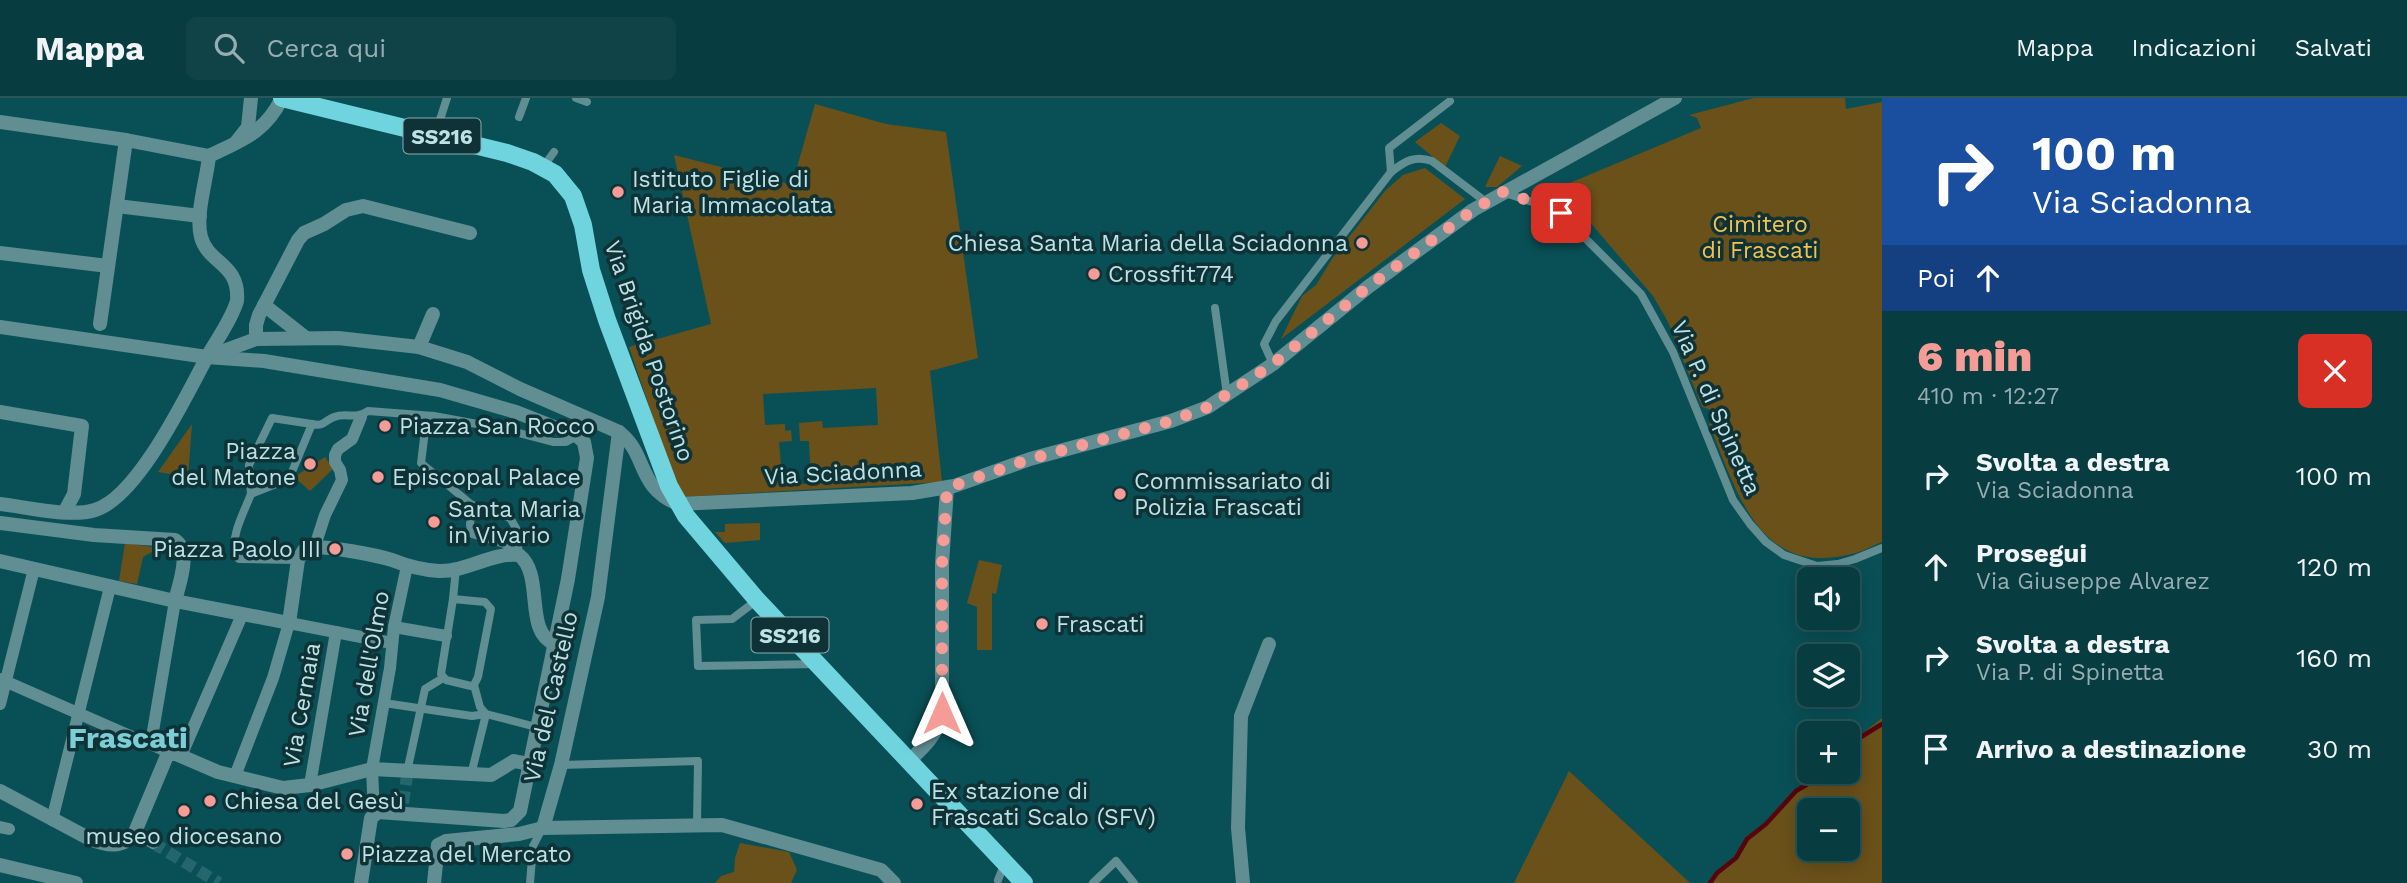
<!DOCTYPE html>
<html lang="it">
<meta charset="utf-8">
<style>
:root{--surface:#073c40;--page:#104347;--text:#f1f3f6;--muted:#98adb1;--line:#285659;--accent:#f59c96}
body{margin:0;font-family:"Work Sans",sans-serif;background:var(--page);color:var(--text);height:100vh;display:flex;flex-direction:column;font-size:26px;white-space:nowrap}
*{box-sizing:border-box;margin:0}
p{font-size:23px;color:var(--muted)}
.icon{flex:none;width:38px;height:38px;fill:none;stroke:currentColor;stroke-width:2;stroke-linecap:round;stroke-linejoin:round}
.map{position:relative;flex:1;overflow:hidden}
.side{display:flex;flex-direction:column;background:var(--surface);width:525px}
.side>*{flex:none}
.banner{background:#1a4fa0;color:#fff;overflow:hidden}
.fabs{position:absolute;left:1797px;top:469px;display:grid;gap:14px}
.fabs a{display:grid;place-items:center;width:63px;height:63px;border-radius:10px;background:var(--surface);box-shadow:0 4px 18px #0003,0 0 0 2px var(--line);font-size:35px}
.pin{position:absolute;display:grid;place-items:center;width:60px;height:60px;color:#fff;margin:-30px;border-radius:14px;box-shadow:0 4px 10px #0006}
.me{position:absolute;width:77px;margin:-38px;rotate:0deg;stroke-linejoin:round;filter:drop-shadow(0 0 5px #0008)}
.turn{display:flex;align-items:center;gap:24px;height:147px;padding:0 35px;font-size:32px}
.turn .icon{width:91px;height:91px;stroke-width:2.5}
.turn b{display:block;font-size:49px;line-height:60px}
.then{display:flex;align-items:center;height:66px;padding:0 35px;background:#0003;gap:14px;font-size:26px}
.round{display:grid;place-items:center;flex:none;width:74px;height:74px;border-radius:10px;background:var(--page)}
.headline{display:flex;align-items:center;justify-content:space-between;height:119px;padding:0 35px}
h1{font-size:42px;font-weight:800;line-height:52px;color:var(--accent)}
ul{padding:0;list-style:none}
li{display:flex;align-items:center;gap:21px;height:91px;padding:0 35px}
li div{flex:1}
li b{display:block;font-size:26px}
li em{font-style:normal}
header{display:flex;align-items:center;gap:42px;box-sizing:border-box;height:98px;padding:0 35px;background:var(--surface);border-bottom:2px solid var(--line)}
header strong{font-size:33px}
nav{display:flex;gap:38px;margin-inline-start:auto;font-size:24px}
.search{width:490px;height:63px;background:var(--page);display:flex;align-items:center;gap:18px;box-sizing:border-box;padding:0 24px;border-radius:10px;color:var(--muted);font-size:26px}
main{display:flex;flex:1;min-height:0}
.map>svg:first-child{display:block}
.green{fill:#6a511a;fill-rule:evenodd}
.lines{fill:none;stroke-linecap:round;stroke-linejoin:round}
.stream{stroke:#57050c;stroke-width:4.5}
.pedestrian-tunnel{stroke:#24666b;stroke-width:12;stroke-dasharray:12 6;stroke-linecap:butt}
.service{stroke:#608e93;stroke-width:8}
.pedestrian{stroke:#608e93;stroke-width:12}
.minor{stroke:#608e93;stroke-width:14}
.primary{stroke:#70d4de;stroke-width:18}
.route{stroke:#f59c96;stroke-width:12;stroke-dasharray:0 21.6}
.poi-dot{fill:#f59c96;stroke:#0f3236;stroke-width:2.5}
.labels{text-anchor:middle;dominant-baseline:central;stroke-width:7;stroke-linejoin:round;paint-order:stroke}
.shield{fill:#0f3236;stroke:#88adb0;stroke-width:2}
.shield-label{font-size:21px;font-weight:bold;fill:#bce2e5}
.poi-label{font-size:23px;fill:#bce2e5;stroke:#0f3236;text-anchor:start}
.park-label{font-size:23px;fill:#f5c14e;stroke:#0f3236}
.street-label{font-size:23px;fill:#bce2e5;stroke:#0f3236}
.district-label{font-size:30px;font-weight:bold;fill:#7ccdd5;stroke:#0f3236}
</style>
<header>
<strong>Mappa</strong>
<div class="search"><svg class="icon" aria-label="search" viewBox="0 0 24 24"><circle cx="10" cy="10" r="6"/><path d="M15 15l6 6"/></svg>Cerca qui</div>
<nav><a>Mappa</a><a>Indicazioni</a><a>Salvati</a></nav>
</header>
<main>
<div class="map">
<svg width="1882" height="785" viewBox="0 0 1882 785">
<rect width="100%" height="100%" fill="#095056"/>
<g class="green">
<path d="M1754,0H1845L1846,11L1882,4V444C1872,448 1862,454 1852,456C1758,480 1737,393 1709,326L1713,321L1709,311L1702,309L1668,224L1653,198L1560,89L1701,30L1697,20L1689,17Z"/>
<path d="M815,6L886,26L946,34L978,260L930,273L942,384L680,399L629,249L711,226L674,57L792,87ZM876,290L878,327L823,330L822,323L799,325L800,343H809L810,366H818L819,385L789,387L788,378H782L779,344L792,343L791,332L785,333V326L765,327L763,296Z"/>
<polygon points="1441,25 1460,38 1445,69 1415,44"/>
<polygon points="1500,58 1522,68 1497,89 1485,89"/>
<polygon points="1425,70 1465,101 1281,241 1302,198 1316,187 1332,161 1385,93 1403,77"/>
<polygon points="192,326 188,379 158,374"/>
<polygon points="325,359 333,371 310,393 294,379"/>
<polygon points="760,425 760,442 725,445 715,434 725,434 725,426"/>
<polygon points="125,445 159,450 143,459 137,486 119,483"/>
<polygon points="979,462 1002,467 996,496 992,495 992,552 977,552 977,509 967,505"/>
<path d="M1882,620V785H1710L1717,775L1736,760L1744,743L1766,726L1796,693L1813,683L1819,674H1848V647ZM1810,712H1848V751H1810Z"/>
<polygon points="1569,673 1690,785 1514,785"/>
<polygon points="740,745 789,754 797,772 791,785 715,785 721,778 734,774 735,760"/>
</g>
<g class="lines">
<g class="stream">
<polyline points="1848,647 1882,626"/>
<polyline points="1710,785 1717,775 1736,760 1747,741 1766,726 1796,693 1813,683 1819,674"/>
</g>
<g class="pedestrian-tunnel">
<polyline points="403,705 407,678"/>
<polyline points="153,745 219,785"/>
</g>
<g class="service">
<polyline points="576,0 587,4"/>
<polyline points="519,19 526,0"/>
<polyline points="435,37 447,0"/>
<polyline points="543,69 554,54"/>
<polyline points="1391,74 1389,50 1450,3"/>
<polyline points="1505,95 1557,112 1641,196 1673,254 1733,402 1750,426 1766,444 1784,457 1817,468 1838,466 1855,461 1882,450"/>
<polyline points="1215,210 1227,297"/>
<path d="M1273,266L1264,246L1276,223L1391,74C1405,63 1415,57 1432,63L1486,104"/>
<polyline points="433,318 426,324 421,365 472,407 510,420 516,430 519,457"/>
<polyline points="251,396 249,367 272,320 312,326"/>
<polyline points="472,407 470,427 472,436 504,446 519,457"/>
<path d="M298,462L239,461L235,458C230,439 244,414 251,396L289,381L312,326C324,329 324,323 334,319C347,314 355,322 368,313L434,318L504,331L553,344H566L577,338"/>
<polyline points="453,501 441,576 446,582 471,588 474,587 478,579 491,511 485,504 453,501 456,470"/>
<polyline points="757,502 732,521 696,522 698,568 816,566"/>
<polyline points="474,587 480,609 486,616 536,629"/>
<polyline points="384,605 472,618 486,616 471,677"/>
<polyline points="561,667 698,663 697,727"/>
<polyline points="407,674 425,591 443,580"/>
<polyline points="998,782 1005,765"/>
<polyline points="530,785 533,748 542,731"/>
<polyline points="1093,785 1116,763 1134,785"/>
</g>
<g class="pedestrian">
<polyline points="315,448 325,417 342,382 340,372 335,364 335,357 338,351 352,341 361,319"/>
<polyline points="394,529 446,538"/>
<polyline points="0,581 146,645 151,645 175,503"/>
<polyline points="0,606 34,471"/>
<polyline points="181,658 242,517"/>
<polyline points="235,678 273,580 289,525 392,545"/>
<polyline points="310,687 336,534"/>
<polyline points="374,716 372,671 390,570 394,529 407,468"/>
<polyline points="52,722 110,489"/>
<polyline points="0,729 9,731"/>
<polyline points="135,734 153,745"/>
</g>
<g class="minor">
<polyline points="0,24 126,42 209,58"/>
<polyline points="237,43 248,29 251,0"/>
<path d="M209,58C242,42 265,35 282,0"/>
<polyline points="117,108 200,118"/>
<polyline points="0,155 108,168"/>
<polyline points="264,207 306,240"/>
<polyline points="100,226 126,42"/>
<polyline points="0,229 207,259 264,263 440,292 516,314 577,338 584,344 587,360 568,481 520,713 511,722 504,723 378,714 371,720 361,785"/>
<polyline points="256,241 256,227 259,217 298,142 304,135 324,126 346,112 363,108 470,135"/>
<polyline points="419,249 433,216"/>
<path d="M207,259L256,241L338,240L419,249L467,264L520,291L619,334C648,356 636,389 678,406L912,395L954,388L1030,361L1171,323L1208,309L1273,266L1368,189L1473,112L1675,0"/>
<polyline points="0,314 82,328 74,396 65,413"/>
<path d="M0,406C27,409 70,420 95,412C138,399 186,298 207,259C217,241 231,223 237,203C240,165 208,166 201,139C195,117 207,81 209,58"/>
<path d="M0,425L94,437L175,442C192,454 179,486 175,503"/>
<path d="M0,463L175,503L289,525L298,462L304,452L312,449C332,449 372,456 392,462C407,468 423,472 439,473C466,474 492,454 519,457C545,477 523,534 555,546"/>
<polyline points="151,645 169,653"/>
<path d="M909,663C924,649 938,636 942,615V466L947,390"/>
<path d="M0,693L90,741C107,748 124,751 135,734L169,653L218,674L283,690L310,687L372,671L491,677L514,663L529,666"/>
<polyline points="543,730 561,667 598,499 619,334"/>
<polyline points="0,767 76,785"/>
<polyline points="434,785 438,747 446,743 519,736 543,730 722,727 881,772 894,785"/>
<polyline points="1243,785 1238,730 1241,618 1269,546"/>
</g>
<polyline class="primary" points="282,0 507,55 533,64 555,76 573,98 583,127 591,172 607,222 669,388 686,418 757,502 1024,785"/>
</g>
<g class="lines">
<path class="route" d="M942,615V466L947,390L1030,361L1171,323L1208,309L1273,266L1368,189L1473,112L1503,94C1521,102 1546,104 1561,115"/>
</g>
<g class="poi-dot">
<circle cx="618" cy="94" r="7"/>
<circle cx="1362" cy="145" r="7"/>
<circle cx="1094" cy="176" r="7"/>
<circle cx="385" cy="328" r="7"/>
<circle cx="310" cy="366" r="7"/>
<circle cx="378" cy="379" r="7"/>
<circle cx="1120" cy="396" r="7"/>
<circle cx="434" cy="424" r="7"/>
<circle cx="335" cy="451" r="7"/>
<circle cx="1042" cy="526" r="7"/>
<circle cx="210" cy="703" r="7"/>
<circle cx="917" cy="706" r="7"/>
<circle cx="184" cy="713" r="7"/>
<circle cx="347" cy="756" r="7"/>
</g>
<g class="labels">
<g class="shield">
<rect x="403.5" y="20.5" width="77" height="35" rx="5"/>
<rect x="751.5" y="519.5" width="77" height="35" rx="5"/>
</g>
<g class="shield-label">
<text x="442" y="38">SS216</text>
<text x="790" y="537">SS216</text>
</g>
<g class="poi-label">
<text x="632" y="81">Istituto Figlie di<tspan x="632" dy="26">Maria Immacolata</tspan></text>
<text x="1348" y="145" text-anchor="end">Chiesa Santa Maria della Sciadonna</text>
<text x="1108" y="176">Crossfit774</text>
<text x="399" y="328">Piazza San Rocco</text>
<text x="296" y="353" text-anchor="end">Piazza<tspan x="296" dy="26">del Matone</tspan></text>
<text x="392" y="379">Episcopal Palace</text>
<text x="1134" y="383">Commissariato di<tspan x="1134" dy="26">Polizia Frascati</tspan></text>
<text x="448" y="411">Santa Maria<tspan x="448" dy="26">in Vivario</tspan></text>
<text x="321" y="451" text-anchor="end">Piazza Paolo III</text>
<text x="1056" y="526">Frascati</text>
<text x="931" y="693">Ex stazione di<tspan x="931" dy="26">Frascati Scalo (SFV)</tspan></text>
<text x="224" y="703">Chiesa del Gesù</text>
<text x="184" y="738" text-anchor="middle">museo diocesano</text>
<text x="361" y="756">Piazza del Mercato</text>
</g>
<g class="park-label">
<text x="1760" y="126">Cimitero<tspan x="1760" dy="26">di Frascati</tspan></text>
</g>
<g class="street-label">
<text transform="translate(649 253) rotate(71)">Via Brigida Postorino</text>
<text transform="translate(1716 310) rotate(66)">Via P. di Spinetta</text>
<text transform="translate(843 375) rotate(-3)">Via Sciadonna</text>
<text transform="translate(369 566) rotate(-80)">Via dell'Olmo</text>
<text transform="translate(551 599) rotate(-77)">Via del Castello</text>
<text transform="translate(302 607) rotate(-80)">Via Cernaia</text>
</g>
<g class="district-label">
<text x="128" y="639">Frascati</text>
</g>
</g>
</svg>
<div class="fabs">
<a><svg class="icon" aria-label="sound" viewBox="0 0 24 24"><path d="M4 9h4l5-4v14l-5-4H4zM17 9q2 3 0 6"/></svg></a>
<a><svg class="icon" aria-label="layers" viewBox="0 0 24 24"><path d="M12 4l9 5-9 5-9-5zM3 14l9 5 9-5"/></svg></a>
<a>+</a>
<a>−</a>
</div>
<div class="pin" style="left:1561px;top:115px;background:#d93025"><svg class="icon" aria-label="arrive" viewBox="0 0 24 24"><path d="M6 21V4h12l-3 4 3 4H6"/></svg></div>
<svg class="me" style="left:942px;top:615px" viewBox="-20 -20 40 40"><path d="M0-17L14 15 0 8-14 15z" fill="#f59c96" stroke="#fff" stroke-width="4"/></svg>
</div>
<section class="side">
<div class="banner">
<div class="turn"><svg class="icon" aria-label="right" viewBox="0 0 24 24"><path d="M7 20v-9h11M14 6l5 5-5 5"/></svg><div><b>100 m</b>Via Sciadonna</div></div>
<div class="then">Poi<svg class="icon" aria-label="ahead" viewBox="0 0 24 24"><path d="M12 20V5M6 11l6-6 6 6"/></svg></div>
</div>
<div class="headline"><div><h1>6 min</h1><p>410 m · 12:27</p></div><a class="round" style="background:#d93025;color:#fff"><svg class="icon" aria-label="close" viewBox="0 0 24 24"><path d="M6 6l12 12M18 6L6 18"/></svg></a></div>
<ul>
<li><svg class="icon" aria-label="right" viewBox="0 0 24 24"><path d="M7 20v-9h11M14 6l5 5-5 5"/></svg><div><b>Svolta a destra</b><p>Via Sciadonna</p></div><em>100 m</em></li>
<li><svg class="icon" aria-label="ahead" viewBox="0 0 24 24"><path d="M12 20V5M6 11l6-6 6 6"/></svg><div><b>Prosegui</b><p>Via Giuseppe Alvarez</p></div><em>120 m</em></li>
<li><svg class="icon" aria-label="right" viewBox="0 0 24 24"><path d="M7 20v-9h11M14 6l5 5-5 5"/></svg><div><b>Svolta a destra</b><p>Via P. di Spinetta</p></div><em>160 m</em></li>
<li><svg class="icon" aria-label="arrive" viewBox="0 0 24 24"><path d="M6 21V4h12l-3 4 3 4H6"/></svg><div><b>Arrivo a destinazione</b></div><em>30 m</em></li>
</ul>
</section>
</main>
